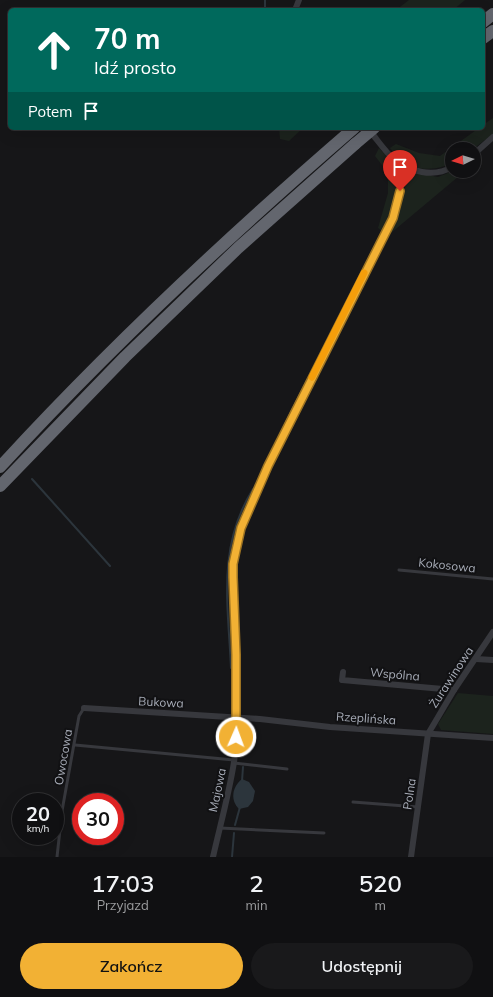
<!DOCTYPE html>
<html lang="pl">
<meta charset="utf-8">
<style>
:root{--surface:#101012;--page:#19191b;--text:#f1f3f6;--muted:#9c9d9f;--line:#303032;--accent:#f2b134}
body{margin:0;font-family:Mulish,sans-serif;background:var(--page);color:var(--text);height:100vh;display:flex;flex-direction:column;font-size:15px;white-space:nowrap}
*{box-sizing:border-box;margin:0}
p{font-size:13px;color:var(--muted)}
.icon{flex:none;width:22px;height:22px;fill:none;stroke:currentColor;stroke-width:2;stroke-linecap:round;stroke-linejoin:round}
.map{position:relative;height:857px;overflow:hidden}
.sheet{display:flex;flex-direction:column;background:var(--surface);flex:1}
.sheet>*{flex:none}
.banner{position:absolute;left:8px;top:8px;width:477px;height:122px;border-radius:6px;box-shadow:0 4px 16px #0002,0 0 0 1px var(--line);background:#00695c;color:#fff;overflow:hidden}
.needle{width:26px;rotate:265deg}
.fabs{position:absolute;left:445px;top:142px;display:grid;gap:8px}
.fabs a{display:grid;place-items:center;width:36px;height:36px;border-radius:50%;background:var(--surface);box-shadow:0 4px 16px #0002,0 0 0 1px var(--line);font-size:20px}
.speed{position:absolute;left:12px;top:793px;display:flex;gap:8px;font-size:20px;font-weight:700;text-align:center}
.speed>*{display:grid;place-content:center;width:52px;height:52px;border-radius:50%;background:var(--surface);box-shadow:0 4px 16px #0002,0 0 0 1px var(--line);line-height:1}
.speed small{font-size:10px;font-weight:400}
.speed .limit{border:6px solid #d22;background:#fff;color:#111}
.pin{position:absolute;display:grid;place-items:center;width:34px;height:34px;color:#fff;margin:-41px -17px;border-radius:50% 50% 50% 0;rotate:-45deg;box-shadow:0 0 4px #0007}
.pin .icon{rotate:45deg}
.me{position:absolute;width:44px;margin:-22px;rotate:2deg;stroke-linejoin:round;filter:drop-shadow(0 0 3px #0008)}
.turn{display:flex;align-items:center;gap:14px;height:84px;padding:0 20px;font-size:18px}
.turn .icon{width:52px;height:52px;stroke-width:2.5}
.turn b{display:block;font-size:28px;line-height:34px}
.then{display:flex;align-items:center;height:38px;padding:0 20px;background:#0003;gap:8px;font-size:15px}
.eta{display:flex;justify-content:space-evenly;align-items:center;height:68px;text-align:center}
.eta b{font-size:24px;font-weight:600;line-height:28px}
.button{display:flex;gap:8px;margin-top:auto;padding:8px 20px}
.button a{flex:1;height:46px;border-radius:24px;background:var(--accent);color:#111;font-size:16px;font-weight:600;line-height:46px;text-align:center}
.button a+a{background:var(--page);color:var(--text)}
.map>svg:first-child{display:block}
.green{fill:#1c231d}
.water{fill:#2c353c}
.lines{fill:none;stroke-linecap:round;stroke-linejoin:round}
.stream{stroke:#2c353c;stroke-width:2}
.service{stroke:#37383d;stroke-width:3}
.minor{stroke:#37383d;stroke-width:6}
.motorway{stroke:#63666e;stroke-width:12}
.motorway-bridge{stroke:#63666e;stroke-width:12}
.route-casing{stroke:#9d7322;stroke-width:10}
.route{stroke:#f2b134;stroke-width:7}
.slow{stroke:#f59e0b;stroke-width:7}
.labels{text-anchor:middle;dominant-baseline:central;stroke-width:4;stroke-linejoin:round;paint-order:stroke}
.street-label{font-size:12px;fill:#a8adb8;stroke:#111113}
</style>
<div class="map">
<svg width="493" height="857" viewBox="0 0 493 857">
<rect width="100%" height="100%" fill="#161618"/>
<g class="green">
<polygon points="409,0 465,0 453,10 396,10"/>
<path d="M493,118V134L473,149H452V163C437,171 415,171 400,161C396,158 393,152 390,148L396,144L419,153L440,156L479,128H483V125Z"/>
<polygon points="279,128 303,128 289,141 280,139"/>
<path d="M379,148C385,155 393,162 397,170C405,183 387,218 382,231L378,228L388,193V173L375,156Z"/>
<polygon points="453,171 465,171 391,233 390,231 400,210 407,177 413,172 438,177"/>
<polygon points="458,693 493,696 493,734 441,730 438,724"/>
</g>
<path class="water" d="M242,779L249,782L255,791L253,801L248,807L239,809C230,800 232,787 242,779Z"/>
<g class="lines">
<g class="stream">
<polyline points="265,0 265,10"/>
<polyline points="32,479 110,566"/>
<path d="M231,668C228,603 217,547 253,489"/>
<polyline points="232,697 232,683"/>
<polyline points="232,714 232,705"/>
<polyline points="228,753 231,724"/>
<polyline points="242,781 243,767"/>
<polyline points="235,825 240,807"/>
<polyline points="232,857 234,833"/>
</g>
<g class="service">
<polyline points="399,570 493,579"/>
<polyline points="75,745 234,760"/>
<polyline points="234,763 287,769"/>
<polyline points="353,802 418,807"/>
<polyline points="220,828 324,833"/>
<polyline points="57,857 62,811 79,716 84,708"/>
</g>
<g class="minor">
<polyline points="295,10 299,0"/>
<path d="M370,131C387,152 394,167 422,172C433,174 442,173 452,167"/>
<polyline points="474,154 493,137"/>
<polyline points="476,659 493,660"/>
<polyline points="343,672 342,680 454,690"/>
<polyline points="84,708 260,719 330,727 493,738"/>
<path d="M213,857C220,826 229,794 234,762C243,701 233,639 233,577V564L241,527L267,466L294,410L393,218L405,168"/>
<polyline points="411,857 428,734 454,690 493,632"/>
</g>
<g class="motorway">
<polyline points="483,22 493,14"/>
<polyline points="483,38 493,31"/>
<path d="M0,467C111,346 230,235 354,128"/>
<polyline points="0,486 125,357 238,248 355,144"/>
</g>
<polyline class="motorway-bridge" points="355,144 374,128"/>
</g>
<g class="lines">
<g class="route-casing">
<polyline id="route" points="236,737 236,655 233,577 233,564 241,528 268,466 393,218 400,191"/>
</g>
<use href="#route" class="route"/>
<polyline class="slow" points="312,377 364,273"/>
</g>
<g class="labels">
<g class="street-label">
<text transform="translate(447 565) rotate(6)">Kokosowa</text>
<text transform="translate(395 674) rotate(5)">Wspólna</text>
<text transform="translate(451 677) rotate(-57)">Żurawinowa</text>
<text transform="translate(161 702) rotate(3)">Bukowa</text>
<text transform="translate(366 718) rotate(4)">Rzeplińska</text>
<text transform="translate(63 757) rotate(-80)">Owocowa</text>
<text transform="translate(217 790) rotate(-78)">Majowa</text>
<text transform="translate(409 794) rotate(-82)">Polna</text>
</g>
</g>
</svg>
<div class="fabs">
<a><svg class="needle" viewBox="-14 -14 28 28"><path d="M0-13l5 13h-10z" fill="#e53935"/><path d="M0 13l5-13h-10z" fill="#9c9d9f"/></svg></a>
</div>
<div class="speed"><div>20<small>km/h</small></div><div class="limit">30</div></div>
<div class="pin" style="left:400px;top:191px;background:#d93025"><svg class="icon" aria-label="arrive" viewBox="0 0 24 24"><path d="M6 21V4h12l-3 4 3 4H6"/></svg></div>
<svg class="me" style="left:236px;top:737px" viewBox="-20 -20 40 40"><circle r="17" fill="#f2b134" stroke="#fff" stroke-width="3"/><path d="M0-11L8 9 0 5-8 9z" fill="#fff"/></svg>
<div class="banner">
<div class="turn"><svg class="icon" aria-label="ahead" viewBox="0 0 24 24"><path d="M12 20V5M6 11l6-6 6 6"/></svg><div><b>70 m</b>Idź prosto</div></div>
<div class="then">Potem<svg class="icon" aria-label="arrive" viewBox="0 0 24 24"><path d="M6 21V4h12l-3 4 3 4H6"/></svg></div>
</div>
</div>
<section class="sheet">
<div class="eta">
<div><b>17:03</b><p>Przyjazd</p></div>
<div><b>2</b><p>min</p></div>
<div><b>520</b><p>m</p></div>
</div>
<div class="button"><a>Zakończ</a><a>Udostępnij</a></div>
</section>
